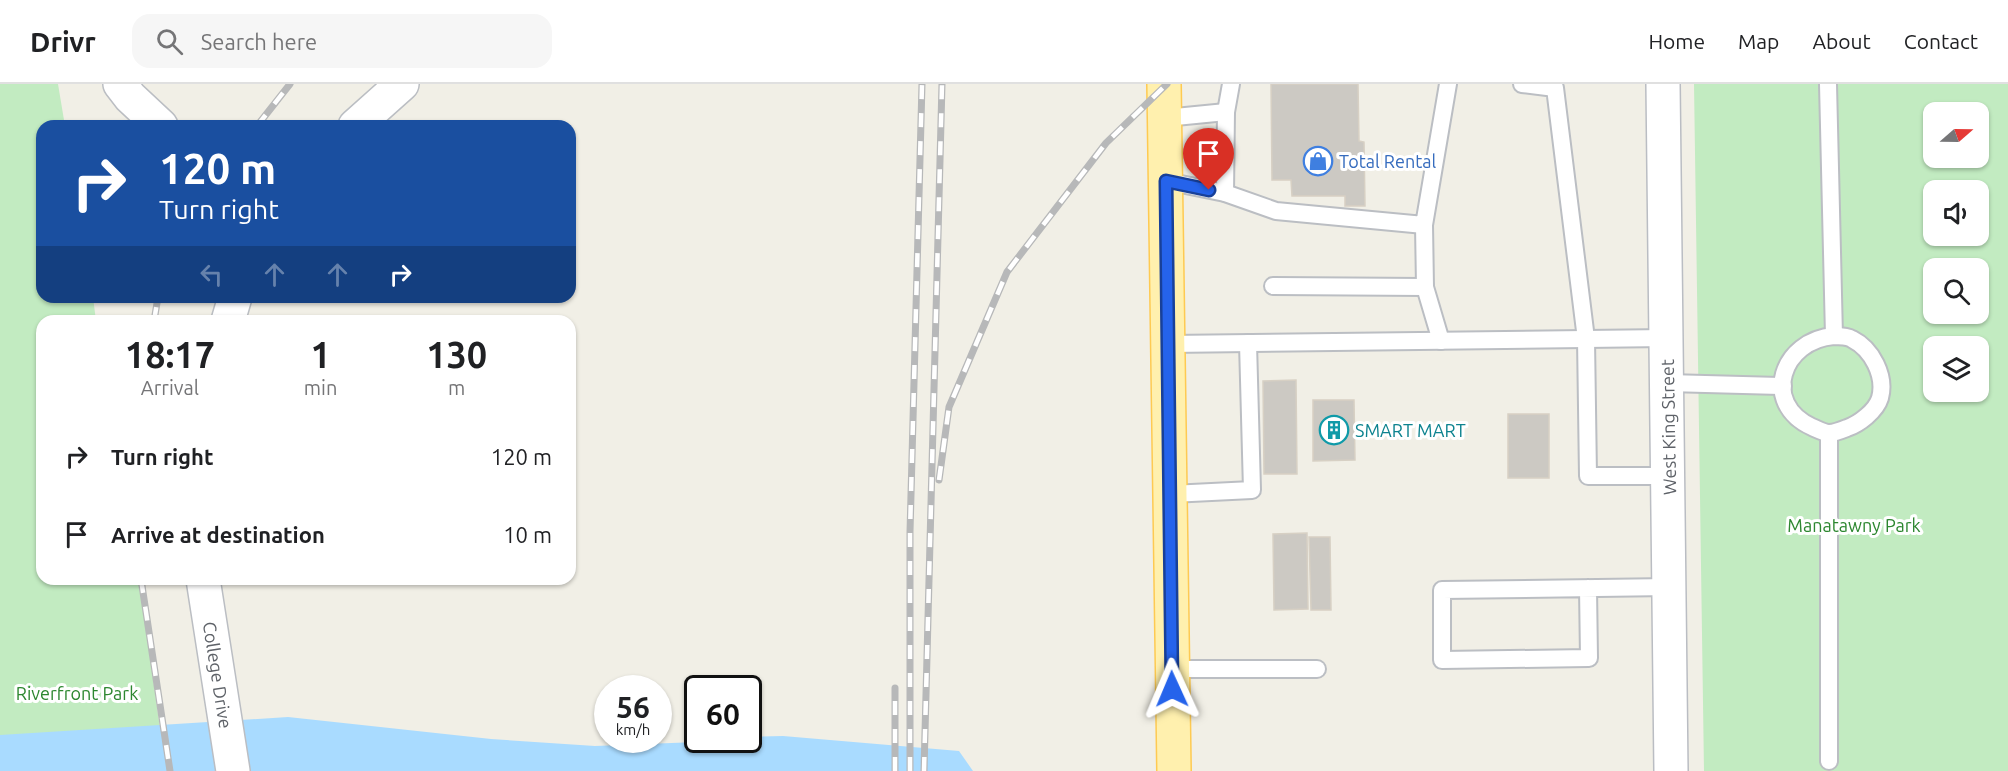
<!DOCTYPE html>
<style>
:root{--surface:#fff;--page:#f6f6f6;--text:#202124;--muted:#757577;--line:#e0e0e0}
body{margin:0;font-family:Ubuntu,sans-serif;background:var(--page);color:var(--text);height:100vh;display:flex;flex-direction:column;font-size:22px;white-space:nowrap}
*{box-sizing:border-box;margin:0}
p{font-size:20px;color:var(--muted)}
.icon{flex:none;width:33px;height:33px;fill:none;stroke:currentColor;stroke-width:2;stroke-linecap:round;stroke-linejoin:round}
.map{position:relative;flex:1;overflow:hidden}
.panel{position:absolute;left:36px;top:231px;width:540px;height:270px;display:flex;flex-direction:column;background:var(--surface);border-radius:18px;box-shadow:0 2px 4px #0004}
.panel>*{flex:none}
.banner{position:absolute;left:36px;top:36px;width:540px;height:183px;border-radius:18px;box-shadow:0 2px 4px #0004;background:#1a4fa0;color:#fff;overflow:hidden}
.needle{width:39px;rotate:70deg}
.fabs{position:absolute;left:1923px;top:18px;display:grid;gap:12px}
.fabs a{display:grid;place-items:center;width:66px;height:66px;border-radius:12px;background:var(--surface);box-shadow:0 2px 4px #0004;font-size:30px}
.speed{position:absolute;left:594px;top:591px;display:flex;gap:12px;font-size:30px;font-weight:700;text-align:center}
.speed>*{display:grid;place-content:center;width:78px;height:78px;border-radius:50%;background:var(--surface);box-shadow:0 2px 4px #0004;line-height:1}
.speed small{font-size:15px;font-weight:400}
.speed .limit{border:3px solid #111;border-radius:9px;background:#fff;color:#111}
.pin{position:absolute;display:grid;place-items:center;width:51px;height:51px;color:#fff;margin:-62px -26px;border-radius:50% 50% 50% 0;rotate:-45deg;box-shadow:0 0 6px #0007}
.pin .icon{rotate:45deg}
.me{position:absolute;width:66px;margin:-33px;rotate:359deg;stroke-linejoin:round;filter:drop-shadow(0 0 4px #0008)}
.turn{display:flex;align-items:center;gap:21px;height:126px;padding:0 24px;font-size:27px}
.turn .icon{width:78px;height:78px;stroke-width:2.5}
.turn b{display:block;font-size:42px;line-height:51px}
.lanes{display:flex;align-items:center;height:57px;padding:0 24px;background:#0003;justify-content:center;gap:30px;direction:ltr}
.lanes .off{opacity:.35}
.eta{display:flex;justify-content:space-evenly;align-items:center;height:102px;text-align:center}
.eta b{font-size:36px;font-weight:700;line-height:42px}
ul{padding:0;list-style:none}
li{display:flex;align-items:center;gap:18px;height:78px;padding:0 24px}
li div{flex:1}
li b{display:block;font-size:22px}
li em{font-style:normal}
header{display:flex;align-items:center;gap:36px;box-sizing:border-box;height:84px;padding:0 30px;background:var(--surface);border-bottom:2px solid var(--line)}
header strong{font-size:28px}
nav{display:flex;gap:33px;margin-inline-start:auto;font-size:21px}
.search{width:420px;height:54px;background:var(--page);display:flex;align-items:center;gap:15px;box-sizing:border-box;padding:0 21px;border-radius:18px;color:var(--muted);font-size:22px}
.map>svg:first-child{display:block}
.green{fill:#c2ebc1;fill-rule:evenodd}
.water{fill:#a9dbff}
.building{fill:#ccc9c3;stroke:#d7d0c4;stroke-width:1.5}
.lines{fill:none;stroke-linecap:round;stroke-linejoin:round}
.service-casing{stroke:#bbbec3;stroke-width:20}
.minor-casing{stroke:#bbbec3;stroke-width:36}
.tertiary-casing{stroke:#bbbec3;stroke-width:36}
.secondary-casing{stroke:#babdc3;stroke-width:36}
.primary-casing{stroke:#feca52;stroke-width:36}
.service{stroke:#fff;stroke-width:16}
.minor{stroke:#fff;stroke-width:33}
.tertiary{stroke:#fff;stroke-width:33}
.secondary{stroke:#fff;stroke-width:33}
.primary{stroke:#fff0ae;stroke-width:33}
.rail-casing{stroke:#b7b8b9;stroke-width:7}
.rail{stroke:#fff;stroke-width:4.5;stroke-dasharray:14;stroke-linecap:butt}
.route-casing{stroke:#184099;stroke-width:15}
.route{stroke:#2563eb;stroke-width:10}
.labels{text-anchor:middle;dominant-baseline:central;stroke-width:6;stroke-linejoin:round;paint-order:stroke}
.shop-label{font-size:18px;fill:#366cbe;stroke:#fff;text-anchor:start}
.street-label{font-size:18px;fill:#5e6268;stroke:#fff}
.culture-label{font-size:18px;fill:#0d838f;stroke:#fff;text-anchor:start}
.park-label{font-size:18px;fill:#2d8730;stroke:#fff}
</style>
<header>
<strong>Drivr</strong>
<div class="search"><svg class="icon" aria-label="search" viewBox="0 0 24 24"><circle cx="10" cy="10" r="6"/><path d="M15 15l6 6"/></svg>Search here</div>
<nav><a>Home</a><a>Map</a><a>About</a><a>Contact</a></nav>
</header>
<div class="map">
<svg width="2008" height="687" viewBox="0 0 2008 687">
<rect width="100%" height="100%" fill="#f1efe6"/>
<g class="green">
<polygon points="0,0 58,0 65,42 42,42 42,213 93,213 96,237 42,237 42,495 139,495 166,687 0,687"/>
<path d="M1694,0H2008V687H1704ZM1934,28H1978V74H1934ZM1934,106H1978V152H1934ZM1934,184H1978V230H1934ZM1934,262H1978V308H1934Z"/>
</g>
<polygon class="water" points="288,633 491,655 595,662 748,656 749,653 783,652 959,667 973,687 0,687 0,651"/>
<g class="building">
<polygon points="1271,0 1358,0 1359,57 1364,58 1365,122 1345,122 1345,112 1292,112 1291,96 1272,96"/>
<polygon points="1296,296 1297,390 1264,390 1263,297"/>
<polygon points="1313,316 1354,316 1355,376 1313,377"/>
<rect x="1508" y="330" width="41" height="64"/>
<polygon points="1307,449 1308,525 1274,526 1273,450"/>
<polygon points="1309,453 1330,453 1331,526 1311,526"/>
</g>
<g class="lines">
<g class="service-casing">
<g id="service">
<polyline points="1522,0 1555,4 1586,255 1588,392 1669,392"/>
<polyline points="1828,0 1834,252"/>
<polyline points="1165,34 1226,28"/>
<polyline points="1166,97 1225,109 1276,127 1424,141 1448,0"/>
<polyline points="1225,109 1226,28 1231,0"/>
<polyline points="1424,141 1425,203 1441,257"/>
<polyline points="1273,202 1425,203"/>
<path d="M1834,252C1840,252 1847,252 1852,255C1872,265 1886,292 1880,314C1876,327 1859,340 1847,344C1842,346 1834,349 1829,349C1824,349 1817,345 1812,343C1760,319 1782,256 1834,252Z"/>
<polyline points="1169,260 1667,254"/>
<polyline points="1668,299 1783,302"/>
<polyline points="1171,410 1252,406 1248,259"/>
<polyline points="1588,504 1589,574 1442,576 1442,506 1670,503"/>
<polyline points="1171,585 1317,585"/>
<polyline points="1829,677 1829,349"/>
</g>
</g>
<g class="minor-casing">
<polyline id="minor" points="120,0 130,13 161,42"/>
</g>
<g class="tertiary-casing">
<g id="tertiary">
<polyline points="355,42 402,0"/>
<polyline points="228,237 235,213"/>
<polyline points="203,495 233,687"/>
</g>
</g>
<g class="secondary-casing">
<polyline id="secondary" points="1663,0 1671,687"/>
</g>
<g class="primary-casing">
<polyline id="primary" points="1164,0 1174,687"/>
</g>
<use href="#service" class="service"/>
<use href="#minor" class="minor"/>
<use href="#tertiary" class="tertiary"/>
<use href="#secondary" class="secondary"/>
<use href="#primary" class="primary"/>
<g class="rail-casing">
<g id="rail">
<polyline points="257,42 290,0"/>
<polyline points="154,237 158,213"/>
<polyline points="939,396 949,323 1007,188 1106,59 1167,0"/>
<polyline points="141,495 170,687"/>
<polyline points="895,687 895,604"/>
<polyline points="910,687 910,448 922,0"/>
<polyline points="924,687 942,0"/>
</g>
</g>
<use href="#rail" class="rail"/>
</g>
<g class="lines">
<g class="route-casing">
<polyline id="route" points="1172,605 1166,97 1209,106"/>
</g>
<use href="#route" class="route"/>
</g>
<defs>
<g id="shop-ring" transform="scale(1.5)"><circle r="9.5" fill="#fff" stroke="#3f7fe0" stroke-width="1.5"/><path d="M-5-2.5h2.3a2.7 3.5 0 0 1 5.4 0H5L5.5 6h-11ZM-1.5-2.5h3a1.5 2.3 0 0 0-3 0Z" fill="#3f7fe0"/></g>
<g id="building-ring" transform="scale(1.5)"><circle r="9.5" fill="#fff" stroke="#0f9aa8" stroke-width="1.5"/><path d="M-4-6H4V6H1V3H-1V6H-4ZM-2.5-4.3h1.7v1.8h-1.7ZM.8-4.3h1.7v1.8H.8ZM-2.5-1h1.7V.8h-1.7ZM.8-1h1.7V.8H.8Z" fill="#0f9aa8"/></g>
</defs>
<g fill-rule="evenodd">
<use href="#shop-ring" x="1318" y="77"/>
<use href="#building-ring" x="1334" y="346"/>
</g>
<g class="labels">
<g class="shop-label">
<text x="1339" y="77">Total Rental</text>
</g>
<g class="street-label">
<text transform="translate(1668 343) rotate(-91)">West King Street</text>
<text transform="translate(218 591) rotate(81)">College Drive</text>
</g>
<g class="culture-label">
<text x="1355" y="346">SMART MART</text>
</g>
<g class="park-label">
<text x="1854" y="441">Manatawny Park</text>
<text x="77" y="609">Riverfront Park</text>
</g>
</g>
</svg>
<div class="fabs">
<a><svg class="needle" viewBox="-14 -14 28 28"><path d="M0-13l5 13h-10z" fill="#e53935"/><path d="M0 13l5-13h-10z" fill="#757577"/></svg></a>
<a><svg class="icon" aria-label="sound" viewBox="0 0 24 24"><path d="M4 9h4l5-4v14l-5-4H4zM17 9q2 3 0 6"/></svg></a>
<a><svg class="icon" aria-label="search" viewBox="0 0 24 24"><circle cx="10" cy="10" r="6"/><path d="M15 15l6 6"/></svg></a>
<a><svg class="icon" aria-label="layers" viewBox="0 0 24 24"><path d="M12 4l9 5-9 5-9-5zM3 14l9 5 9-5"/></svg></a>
</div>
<div class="speed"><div>56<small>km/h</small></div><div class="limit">60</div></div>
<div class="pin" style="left:1209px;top:106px;background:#d93025"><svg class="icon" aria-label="arrive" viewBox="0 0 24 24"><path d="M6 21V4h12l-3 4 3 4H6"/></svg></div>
<svg class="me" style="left:1172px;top:605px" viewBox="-20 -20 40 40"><path d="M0-17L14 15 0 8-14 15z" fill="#2563eb" stroke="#fff" stroke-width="4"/></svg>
<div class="banner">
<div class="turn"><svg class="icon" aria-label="right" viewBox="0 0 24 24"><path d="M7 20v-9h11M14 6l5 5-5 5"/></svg><div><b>120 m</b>Turn right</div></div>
<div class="lanes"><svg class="icon off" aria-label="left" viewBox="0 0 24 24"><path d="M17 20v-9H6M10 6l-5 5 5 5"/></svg><svg class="icon off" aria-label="ahead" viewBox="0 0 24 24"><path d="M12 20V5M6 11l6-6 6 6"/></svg><svg class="icon off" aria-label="ahead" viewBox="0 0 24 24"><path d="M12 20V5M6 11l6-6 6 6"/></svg><svg class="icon" aria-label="right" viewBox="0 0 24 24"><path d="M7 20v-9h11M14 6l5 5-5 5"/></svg></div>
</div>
<section class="panel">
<div class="eta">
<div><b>18:17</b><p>Arrival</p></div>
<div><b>1</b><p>min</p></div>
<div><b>130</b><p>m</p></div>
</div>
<ul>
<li><svg class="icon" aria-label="right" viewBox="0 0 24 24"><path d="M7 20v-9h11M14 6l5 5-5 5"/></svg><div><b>Turn right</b></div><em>120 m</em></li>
<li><svg class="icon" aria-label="arrive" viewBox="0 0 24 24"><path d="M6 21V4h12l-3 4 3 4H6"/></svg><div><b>Arrive at destination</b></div><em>10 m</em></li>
</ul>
</section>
</div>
